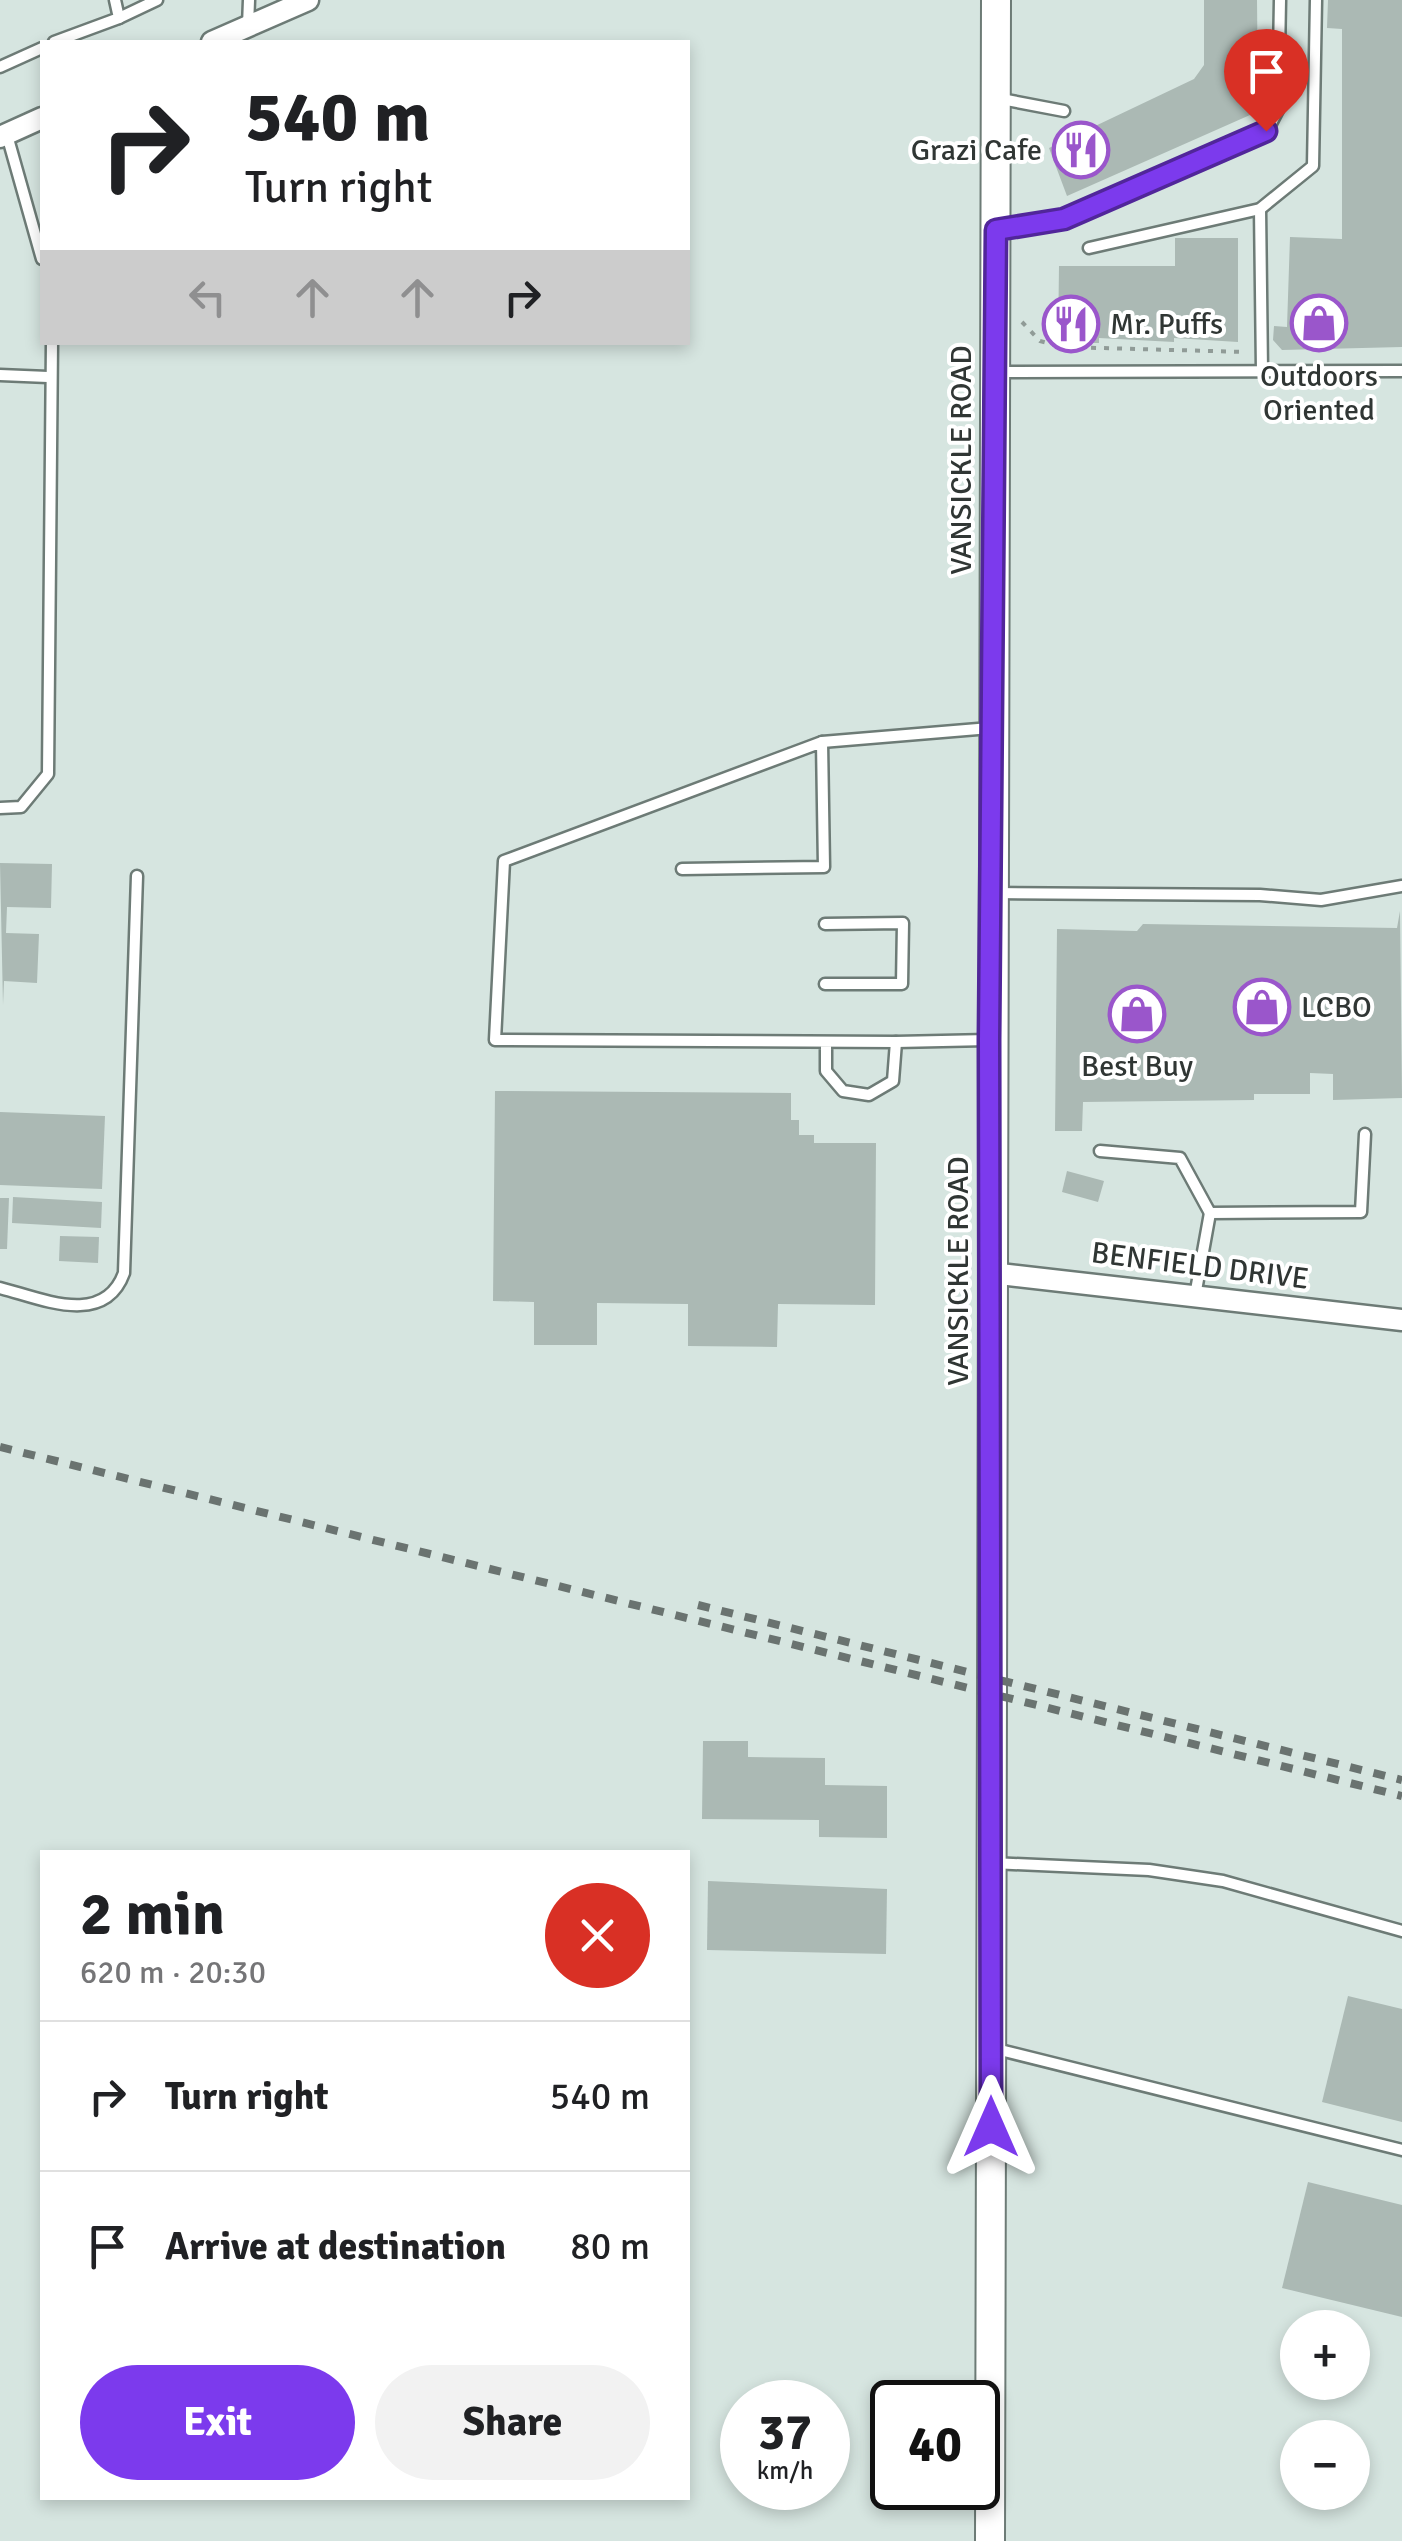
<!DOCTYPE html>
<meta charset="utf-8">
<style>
:root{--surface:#fff;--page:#f2f2f2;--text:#202124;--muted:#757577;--line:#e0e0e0;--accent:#7c3aed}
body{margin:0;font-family:Signika,sans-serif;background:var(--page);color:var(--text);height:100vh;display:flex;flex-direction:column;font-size:38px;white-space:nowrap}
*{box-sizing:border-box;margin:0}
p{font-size:32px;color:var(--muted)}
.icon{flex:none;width:55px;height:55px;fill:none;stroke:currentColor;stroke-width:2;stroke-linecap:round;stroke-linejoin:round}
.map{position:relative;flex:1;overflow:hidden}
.sheet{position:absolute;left:40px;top:1850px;width:650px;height:650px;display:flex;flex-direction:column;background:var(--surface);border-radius:0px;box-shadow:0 5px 15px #0003}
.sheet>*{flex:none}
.hud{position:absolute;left:40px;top:40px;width:650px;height:305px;border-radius:0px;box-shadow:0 5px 15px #0003;background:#fff;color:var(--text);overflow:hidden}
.buttons{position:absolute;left:1280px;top:2310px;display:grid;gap:20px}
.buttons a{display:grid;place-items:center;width:90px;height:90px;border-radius:50%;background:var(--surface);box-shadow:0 5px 15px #0003;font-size:50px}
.speed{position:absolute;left:720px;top:2380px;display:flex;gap:20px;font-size:50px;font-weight:700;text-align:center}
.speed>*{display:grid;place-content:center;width:130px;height:130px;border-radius:50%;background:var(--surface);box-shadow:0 5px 15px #0003;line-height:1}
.speed small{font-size:25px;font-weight:400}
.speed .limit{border:5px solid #111;border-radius:15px;background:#fff;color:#111}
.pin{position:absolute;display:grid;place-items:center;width:85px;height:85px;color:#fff;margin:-102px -42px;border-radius:50% 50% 50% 0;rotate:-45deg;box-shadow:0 0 10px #0007}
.pin .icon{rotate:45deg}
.me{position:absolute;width:110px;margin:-55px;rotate:0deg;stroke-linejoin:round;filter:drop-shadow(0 0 8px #0008)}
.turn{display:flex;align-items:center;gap:35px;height:210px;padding:0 40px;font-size:45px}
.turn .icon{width:130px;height:130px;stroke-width:2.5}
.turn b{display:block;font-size:70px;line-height:85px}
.lanes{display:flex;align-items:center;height:95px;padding:0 40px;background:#0003;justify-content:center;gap:50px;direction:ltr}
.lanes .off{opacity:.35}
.round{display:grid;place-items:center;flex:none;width:105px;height:105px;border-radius:52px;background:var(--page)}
.head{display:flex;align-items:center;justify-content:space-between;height:170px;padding:0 40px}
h1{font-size:60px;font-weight:700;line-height:75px}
.action{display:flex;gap:20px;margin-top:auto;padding:20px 40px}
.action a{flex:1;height:115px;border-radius:60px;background:var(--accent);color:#fff;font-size:40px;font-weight:700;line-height:115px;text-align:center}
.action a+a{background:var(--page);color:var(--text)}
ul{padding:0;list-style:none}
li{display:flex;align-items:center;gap:30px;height:150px;padding:0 40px;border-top:2px solid var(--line)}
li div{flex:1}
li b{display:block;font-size:38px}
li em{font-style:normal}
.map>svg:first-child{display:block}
.building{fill:#abb9b4}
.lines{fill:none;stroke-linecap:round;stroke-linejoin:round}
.lane-casing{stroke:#6d7b76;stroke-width:15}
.street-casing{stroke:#6d7b76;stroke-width:25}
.secondary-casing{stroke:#6d7b76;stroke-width:32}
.path{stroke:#909b97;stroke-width:4;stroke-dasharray:5 8;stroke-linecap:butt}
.lane{stroke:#fff;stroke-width:10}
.street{stroke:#fff;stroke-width:20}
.secondary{stroke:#fff;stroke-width:28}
.rail{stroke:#6a7370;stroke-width:8;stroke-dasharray:12 12;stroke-linecap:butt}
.route-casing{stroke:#51269a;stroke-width:25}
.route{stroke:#7c3aed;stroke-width:18}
.labels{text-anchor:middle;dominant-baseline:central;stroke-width:8;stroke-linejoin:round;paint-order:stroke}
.poi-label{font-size:30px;fill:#303634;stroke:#fff;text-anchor:start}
.street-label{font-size:30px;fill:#303634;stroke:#fff}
</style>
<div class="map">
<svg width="1402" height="2541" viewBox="0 0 1402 2541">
<rect width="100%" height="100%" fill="#d6e5e0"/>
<g class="building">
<polygon points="1204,0 1257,0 1258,101 1250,115 1067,196 1049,148 1194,79 1204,65"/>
<polygon points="1328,0 1402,0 1402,347 1282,350 1273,340 1274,326 1287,327 1290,237 1342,239 1342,29 1327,28"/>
<polygon points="1175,238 1238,238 1238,342 1174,338 1174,342 1099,338 1099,343 1058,343 1059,266 1175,266"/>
<polygon points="0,863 52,864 51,908 7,907 6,933 39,934 37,983 4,981 3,1005"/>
<polygon points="1400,911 1402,1098 1333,1100 1333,1074 1310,1073 1310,1094 1254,1094 1254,1100 1083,1102 1082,1131 1055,1131 1057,929 1137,931 1143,924 1397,928"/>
<polygon points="495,1091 791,1093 791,1120 799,1120 799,1135 814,1135 814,1143 876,1143 875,1305 778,1304 777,1347 688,1346 688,1304 597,1303 597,1345 534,1345 534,1302 493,1301"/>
<polygon points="0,1112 105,1116 102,1189 0,1185"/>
<polygon points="1067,1171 1104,1181 1098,1202 1062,1192"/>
<polygon points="13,1197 102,1202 101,1228 12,1223"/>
<polygon points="0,1198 9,1198 7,1249 0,1249"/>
<polygon points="60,1236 99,1237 98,1263 59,1261"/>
<polygon points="703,1741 748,1741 748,1757 825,1758 825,1785 887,1786 887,1838 819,1837 819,1820 702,1819"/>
<polygon points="708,1881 887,1889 886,1954 707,1950"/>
<polygon points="1348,1996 1402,2009 1402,2122 1322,2102"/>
<polygon points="1308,2182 1402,2205 1402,2317 1282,2288"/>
</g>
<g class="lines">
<g class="lane-casing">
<g id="lane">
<polyline points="119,18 157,0"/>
<polyline points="248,26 249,0"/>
<polyline points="54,42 119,18 115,0"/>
<polyline points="0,67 42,48"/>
<polyline points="996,98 1064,111"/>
<polyline points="7,135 42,259"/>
<polyline points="1260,209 1262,371"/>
<polyline points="998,230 1064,219 1267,131 1278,110 1280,0"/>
<polyline points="1089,248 1260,209 1313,166 1316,0"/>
<polyline points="998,372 1402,371"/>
<polyline points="0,375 48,377"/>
<polyline points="822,742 990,728"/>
<polyline points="0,808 21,807 48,774 52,342"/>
<polyline points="682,869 824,867 822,742 504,861 495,1040 896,1042 893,1081 869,1095 843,1091 826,1071 826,1043"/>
<polyline points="994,893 1260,895 1321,900 1402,886"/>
<polyline points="825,924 903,923 902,984 825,984"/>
<polyline points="896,1042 988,1040"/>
<polyline points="1100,1151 1180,1158 1210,1213"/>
<path d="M0,1288C40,1298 104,1328 124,1273L137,876"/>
<polyline points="1195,1296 1210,1213 1361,1212 1365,1134"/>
<polyline points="992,1863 1149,1870 1223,1881 1402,1931"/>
<polyline points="992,2048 1402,2150"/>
</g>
</g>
<g class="street-casing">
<g id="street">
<polyline points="212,42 308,0"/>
<polyline points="0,137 42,118"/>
<polyline points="991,1273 1402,1320"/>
</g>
</g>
<g class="secondary-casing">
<path id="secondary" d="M990,2541C990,1694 990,847 996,0"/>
</g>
<polyline class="path" points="1022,322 1040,341 1063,347 1247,352"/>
<use href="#lane" class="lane"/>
<use href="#street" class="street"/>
<use href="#secondary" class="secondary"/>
<g class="rail">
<polyline points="0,1447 1402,1796"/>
<polyline points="698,1605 1402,1780"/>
</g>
</g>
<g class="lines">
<g class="route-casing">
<polyline id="route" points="991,2127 989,1040 996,230 1064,219 1266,131"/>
</g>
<use href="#route" class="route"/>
</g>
<defs>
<g id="restaurant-ring" transform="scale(2.875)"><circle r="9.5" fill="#fff" stroke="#9a56cb" stroke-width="1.5"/><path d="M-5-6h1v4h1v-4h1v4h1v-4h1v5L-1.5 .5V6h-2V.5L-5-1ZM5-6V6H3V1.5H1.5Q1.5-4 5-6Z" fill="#9a56cb"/></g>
<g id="shop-ring" transform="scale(2.875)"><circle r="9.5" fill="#fff" stroke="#9a56cb" stroke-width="1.5"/><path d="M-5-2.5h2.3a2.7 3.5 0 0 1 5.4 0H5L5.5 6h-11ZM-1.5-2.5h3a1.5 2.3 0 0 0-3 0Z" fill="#9a56cb"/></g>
</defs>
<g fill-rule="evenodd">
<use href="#restaurant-ring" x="1081" y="150"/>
<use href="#shop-ring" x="1319" y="323"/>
<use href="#restaurant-ring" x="1071" y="324"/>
<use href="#shop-ring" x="1262" y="1007"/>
<use href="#shop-ring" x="1137" y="1014"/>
</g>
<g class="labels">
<g class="poi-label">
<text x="1042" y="150" text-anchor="end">Grazi Cafe</text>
<text x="1110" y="324">Mr. Puffs</text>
<text x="1319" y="376" text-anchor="middle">Outdoors<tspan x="1319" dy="34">Oriented</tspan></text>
<text x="1301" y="1007">LCBO</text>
<text x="1137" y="1066" text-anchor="middle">Best Buy</text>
</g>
<g class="street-label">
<text transform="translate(961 460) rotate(-90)">VANSICKLE ROAD</text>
<text transform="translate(1200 1266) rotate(7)">BENFIELD DRIVE</text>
<text transform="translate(958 1271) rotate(-90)">VANSICKLE ROAD</text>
</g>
</g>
</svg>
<div class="buttons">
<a>+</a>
<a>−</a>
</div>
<div class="speed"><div>37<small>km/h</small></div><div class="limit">40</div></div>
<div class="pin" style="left:1266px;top:131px;background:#d93025"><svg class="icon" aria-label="arrive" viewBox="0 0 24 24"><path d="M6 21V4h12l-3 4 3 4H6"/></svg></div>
<svg class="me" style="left:991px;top:2127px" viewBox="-20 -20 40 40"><path d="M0-17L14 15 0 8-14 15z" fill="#7c3aed" stroke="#fff" stroke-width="4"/></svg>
<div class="hud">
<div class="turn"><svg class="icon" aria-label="right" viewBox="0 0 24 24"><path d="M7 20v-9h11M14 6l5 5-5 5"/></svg><div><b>540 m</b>Turn right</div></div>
<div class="lanes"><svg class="icon off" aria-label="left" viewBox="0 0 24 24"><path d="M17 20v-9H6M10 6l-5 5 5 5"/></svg><svg class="icon off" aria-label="ahead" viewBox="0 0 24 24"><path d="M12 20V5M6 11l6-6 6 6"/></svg><svg class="icon off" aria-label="ahead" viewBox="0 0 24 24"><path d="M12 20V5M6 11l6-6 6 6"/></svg><svg class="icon" aria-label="right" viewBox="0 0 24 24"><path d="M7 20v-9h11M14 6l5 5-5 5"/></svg></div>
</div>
<section class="sheet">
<div class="head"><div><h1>2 min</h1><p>620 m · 20:30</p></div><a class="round" style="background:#d93025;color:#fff"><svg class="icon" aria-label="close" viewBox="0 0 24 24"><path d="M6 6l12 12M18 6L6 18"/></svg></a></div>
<ul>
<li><svg class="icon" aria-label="right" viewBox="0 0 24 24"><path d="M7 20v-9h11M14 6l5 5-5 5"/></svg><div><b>Turn right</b></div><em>540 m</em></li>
<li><svg class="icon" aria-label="arrive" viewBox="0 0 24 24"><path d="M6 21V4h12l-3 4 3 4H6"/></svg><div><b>Arrive at destination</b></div><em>80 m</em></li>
</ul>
<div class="action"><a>Exit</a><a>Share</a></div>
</section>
</div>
